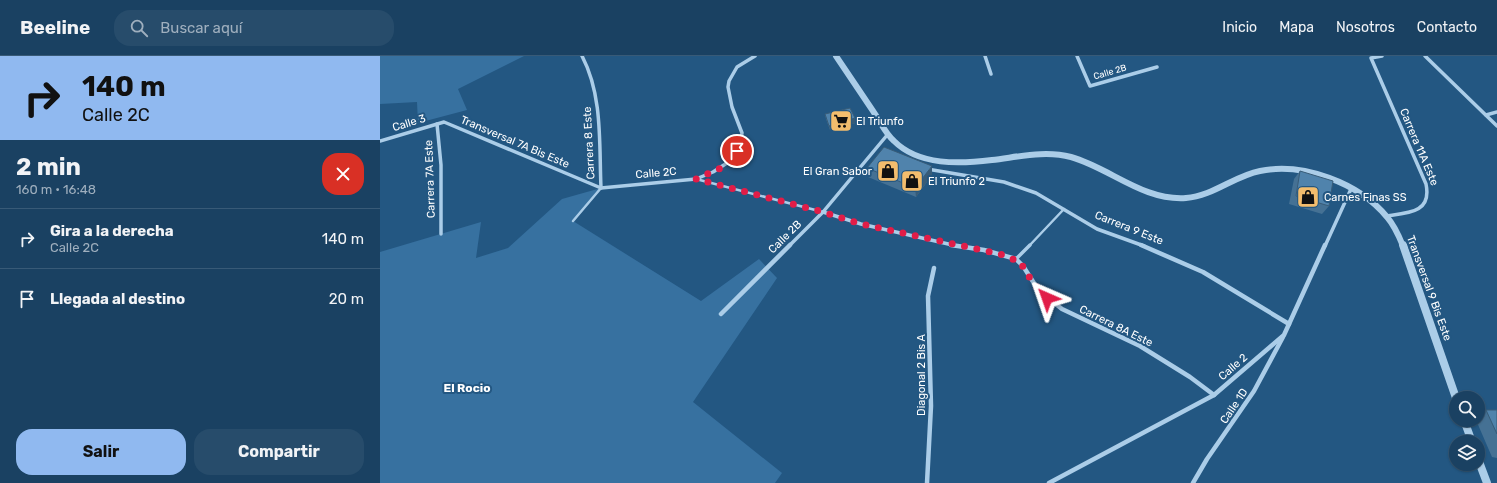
<!DOCTYPE html>
<html lang="es">
<meta charset="utf-8">
<style>
:root{--surface:#1a4162;--page:#274c6b;--text:#f1f3f6;--muted:#9fafbe;--line:#385a77;--accent:#90b9f0}
body{margin:0;font-family:Rubik,sans-serif;background:var(--page);color:var(--text);height:100vh;display:flex;flex-direction:column;font-size:15px;white-space:nowrap}
*{box-sizing:border-box;margin:0}
p{font-size:13px;color:var(--muted)}
.icon{flex:none;width:22px;height:22px;fill:none;stroke:currentColor;stroke-width:2;stroke-linecap:round;stroke-linejoin:round}
.map{position:relative;flex:1;overflow:hidden}
.panel{display:flex;flex-direction:column;background:var(--surface);width:380px}
.panel>*{flex:none}
.hud{background:#90b9f0;color:#111;overflow:hidden}
.tools{position:absolute;left:1069px;top:335px;display:grid;gap:8px}
.tools a{display:grid;place-items:center;width:36px;height:36px;border-radius:50%;background:var(--surface);box-shadow:0 1px 3px #0004,0 0 0 1px var(--line);font-size:20px}
.pin{position:absolute;display:grid;place-items:center;width:34px;height:34px;color:#fff;margin:-17px;border:2px solid #fff;border-radius:50%;box-shadow:0 1px 4px #0007}
.me{position:absolute;width:44px;margin:-22px;rotate:317deg;stroke-linejoin:round;filter:drop-shadow(0 0 3px #0008)}
.turn{display:flex;align-items:center;gap:14px;height:84px;padding:0 16px;font-size:18px}
.turn .icon{width:52px;height:52px;stroke-width:2.5}
.turn b{display:block;font-size:28px;line-height:34px}
.round{display:grid;place-items:center;flex:none;width:42px;height:42px;border-radius:16px;background:var(--page)}
.head{display:flex;align-items:center;justify-content:space-between;height:68px;padding:0 16px}
h1{font-size:24px;font-weight:700;line-height:30px}
.action{display:flex;gap:8px;margin-top:auto;padding:8px 16px}
.action a{flex:1;height:46px;border-radius:16px;background:var(--accent);color:#111;font-size:16px;font-weight:700;line-height:46px;text-align:center}
.action a+a{background:var(--page);color:var(--text)}
ul{padding:0;list-style:none}
li{display:flex;align-items:center;gap:12px;height:60px;padding:0 16px;border-top:1px solid var(--line)}
li div{flex:1}
li b{display:block;font-size:15px}
li em{font-style:normal}
header{display:flex;align-items:center;gap:24px;box-sizing:border-box;height:56px;padding:0 20px;background:var(--surface);border-bottom:1px solid var(--line)}
header strong{font-size:19px}
nav{display:flex;gap:22px;margin-inline-start:auto;font-size:14px}
.search{width:280px;height:36px;background:var(--page);display:flex;align-items:center;gap:10px;box-sizing:border-box;padding:0 14px;border-radius:16px;color:var(--muted);font-size:15px}
main{display:flex;flex:1;min-height:0}
.map>svg:first-child{display:block}
.green{fill:#3771a0}
.lines{fill:none;stroke-linecap:round;stroke-linejoin:round}
.service-far1{stroke:#abcde8;stroke-width:2.5}
.service{stroke:#abcde8;stroke-width:3.5}
.minor-far1{stroke:#abcde8;stroke-width:3.5}
.minor{stroke:#abcde8;stroke-width:4.5}
.tertiary-far1{stroke:#abcde8;stroke-width:6}
.tertiary{stroke:#abcde8;stroke-width:8}
.wall{fill:#457194}
.shaded-wall{fill:#385c78}
.building{fill:#5083ac;stroke:#385c78}
.route{stroke:#e11d48;stroke-width:7;stroke-dasharray:0 12.6}
.labels{text-anchor:middle;dominant-baseline:central;stroke-width:4;stroke-linejoin:round;paint-order:stroke}
.far-street-label{font-size:9px;fill:#fff;stroke:#235782}
.poi-label{font-size:11px;fill:#fff;stroke:#235782;text-anchor:start}
.street-label{font-size:11px;fill:#fff;stroke:#235782}
.neighbourhood-label{font-size:12px;font-weight:bold;fill:#fff;stroke:#235782}
</style>
<header>
<strong>Beeline</strong>
<div class="search"><svg class="icon" aria-label="search" viewBox="0 0 24 24"><circle cx="10" cy="10" r="6"/><path d="M15 15l6 6"/></svg>Buscar aquí</div>
<nav><a>Inicio</a><a>Mapa</a><a>Nosotros</a><a>Contacto</a></nav>
</header>
<main>
<section class="panel">
<div class="hud">
<div class="turn"><svg class="icon" aria-label="right" viewBox="0 0 24 24"><path d="M7 20v-9h11M14 6l5 5-5 5"/></svg><div><b>140 m</b>Calle 2C</div></div>
</div>
<div class="head"><div><h1>2 min</h1><p>160 m · 16:48</p></div><a class="round" style="background:#d93025;color:#fff"><svg class="icon" aria-label="close" viewBox="0 0 24 24"><path d="M6 6l12 12M18 6L6 18"/></svg></a></div>
<ul>
<li><svg class="icon" aria-label="right" viewBox="0 0 24 24"><path d="M7 20v-9h11M14 6l5 5-5 5"/></svg><div><b>Gira a la derecha</b><p>Calle 2C</p></div><em>140 m</em></li>
<li><svg class="icon" aria-label="arrive" viewBox="0 0 24 24"><path d="M6 21V4h12l-3 4 3 4H6"/></svg><div><b>Llegada al destino</b></div><em>20 m</em></li>
</ul>
<div class="action"><a>Salir</a><a>Compartir</a></div>
</section>
<div class="map">
<svg width="1117" height="427" viewBox="0 0 1117 427">
<rect width="100%" height="100%" fill="#235782"/>
<g class="green">
<polygon points="0,0 144,0 78,33 87,54 38,67 37,46 0,48"/>
<polygon points="221,132 193,165 321,245 379,203 397,222 313,346 402,417 395,427 0,427 0,196 101,166 96,202 128,192 182,143"/>
</g>
<g class="lines">
<g class="service-far1">
<polyline points="316,123 443,156"/>
<polyline points="193,165 221,132"/>
<polyline points="649,190 684,153"/>
</g>
<polyline class="service" points="636,203 650,189"/>
<g class="minor-far1">
<path d="M202,0C223,40 219,88 221,132"/>
<polyline points="605,0 611,18"/>
<polyline points="697,0 710,30 777,11"/>
<path d="M1002,0L991,2L1046,128C1052,157 1028,157 1006,160"/>
<polyline points="1045,0 1117,70"/>
<polyline points="1106,59 1117,56"/>
<polyline points="57,68 61,109 61,178"/>
<polyline points="0,85 64,66 221,132 316,123 333,116 347,107 360,89 362,77 352,51 348,31 349,25 357,11 375,0"/>
<polyline points="547,113 624,126 656,137 717,173 764,190"/>
<polyline points="443,156 481,168 577,190"/>
<polyline points="409,190 443,156 508,78"/>
<polyline points="945,190 971,133"/>
</g>
<g class="minor">
<polyline points="571,189 604,194 636,203 643,210 659,235 682,253 760,290 810,321 834,339"/>
<polyline points="761,189 823,216 909,268"/>
<polyline points="341,258 410,189"/>
<polyline points="547,427 551,350 548,240 554,212"/>
<polyline points="669,427 834,339 904,279 945,189"/>
<polyline points="813,427 827,403 874,335 903,281"/>
</g>
<path class="tertiary-far1" d="M456,0C468,18 481,37 493,55C500,65 505,77 514,85C539,110 580,108 612,104C638,101 665,94 691,101C730,112 763,145 806,142C833,140 854,120 880,115C923,106 979,127 1007,161C1014,169 1019,180 1023,190"/>
<g class="tertiary">
<polyline points="1023,189 1076,342"/>
<polyline points="1084,364 1092,386"/>
<polyline points="1098,403 1107,427"/>
</g>
</g>
<g class="wall">
<polygon points="445,58 475,62 476,67 450,74 446,63"/>
<polygon points="487,112 552,119 536,141 488,121"/>
<polygon points="920,115 949,150 942,158 909,148 914,123"/>
<polygon points="1106,354 1117,354 1117,402 1112,401 1096,364 1098,364 1098,357"/>
</g>
<g class="shaded-wall">
<polygon points="475,62 476,67 450,74 449,70"/>
<polygon points="552,110 552,119 536,141 535,132"/>
</g>
<g class="building">
<polygon points="470,52 475,62 449,70 445,58"/>
<polygon points="504,91 552,110 535,132 487,112"/>
<polygon points="920,115 953,125 949,150 916,140"/>
<polygon points="1106,354 1117,354 1117,378"/>
</g>
<g class="lines">
<polyline class="route" points="357,95 341,112 316,123 443,156 481,168 620,198 640,206 653,227 667,242"/>
</g>
<defs>
<g id="supermarket-square" transform="scale(1.15)"><rect x="-9" y="-9" width="18" height="18" rx="4" fill="#f3bd6d" stroke="#235782"/><path d="M-6-5.5h2.5l.6 2H6L4.5 2H-2.5L-4.4-4H-6ZM-1.5 3.2a1.3 1.3 0 1 0 .1 0ZM3 3.2a1.3 1.3 0 1 0 .1 0Z" fill="#111"/></g>
<g id="shop-square" transform="scale(1.15)"><rect x="-9" y="-9" width="18" height="18" rx="4" fill="#f3bd6d" stroke="#235782"/><path d="M-5-2.5h2.3a2.7 3.5 0 0 1 5.4 0H5L5.5 6h-11ZM-1.5-2.5h3a1.5 2.3 0 0 0-3 0Z" fill="#111"/></g>
</defs>
<g fill-rule="evenodd">
<use href="#supermarket-square" x="461" y="65"/>
<use href="#shop-square" x="508" y="115"/>
<use href="#shop-square" x="532" y="125"/>
<use href="#shop-square" x="928" y="141"/>
</g>
<g class="labels">
<g class="far-street-label">
<text transform="translate(730 16) rotate(-16)">Calle 2B</text>
</g>
<g class="poi-label">
<text x="476" y="65">El Triunfo</text>
<text x="492" y="115" text-anchor="end">El Gran Sabor</text>
<text x="548" y="125">El Triunfo 2</text>
<text x="944" y="141">Carnes Finas SS</text>
</g>
<g class="street-label">
<text transform="translate(29 67) rotate(-17)">Calle 3</text>
<text transform="translate(135 86) rotate(23)">Transversal 7A Bis Este</text>
<text transform="translate(209 87) rotate(-93)">Carrera 8 Este</text>
<text transform="translate(1039 91) rotate(67)">Carrera 11A Este</text>
<text transform="translate(276 117) rotate(-5)">Calle 2C</text>
<text transform="translate(50 123) rotate(-92)">Carrera 7A Este</text>
<text transform="translate(749 172) rotate(22)">Carrera 9 Este</text>
<text transform="translate(405 181) rotate(-45)">Calle 2B</text>
<text transform="translate(1049 232) rotate(70)">Transversal 9 Bis Este</text>
<text transform="translate(736 270) rotate(26)">Carrera 8A Este</text>
<text transform="translate(853 311) rotate(-41)">Calle 2</text>
<text transform="translate(541 319) rotate(-90)">Diagonal 2 Bis A</text>
<text transform="translate(854 350) rotate(-56)">Calle 1D</text>
</g>
<g class="neighbourhood-label">
<text x="87" y="332">El Rocio</text>
</g>
</g>
</svg>
<div class="tools">
<a><svg class="icon" aria-label="search" viewBox="0 0 24 24"><circle cx="10" cy="10" r="6"/><path d="M15 15l6 6"/></svg></a>
<a><svg class="icon" aria-label="layers" viewBox="0 0 24 24"><path d="M12 4l9 5-9 5-9-5zM3 14l9 5 9-5"/></svg></a>
</div>
<div class="pin" style="left:357px;top:95px;background:#d93025"><svg class="icon" aria-label="arrive" viewBox="0 0 24 24"><path d="M6 21V4h12l-3 4 3 4H6"/></svg></div>
<svg class="me" style="left:667px;top:242px" viewBox="-20 -20 40 40"><path d="M0-17L14 15 0 8-14 15z" fill="#e11d48" stroke="#fff" stroke-width="4"/></svg>
</div>
</main>
